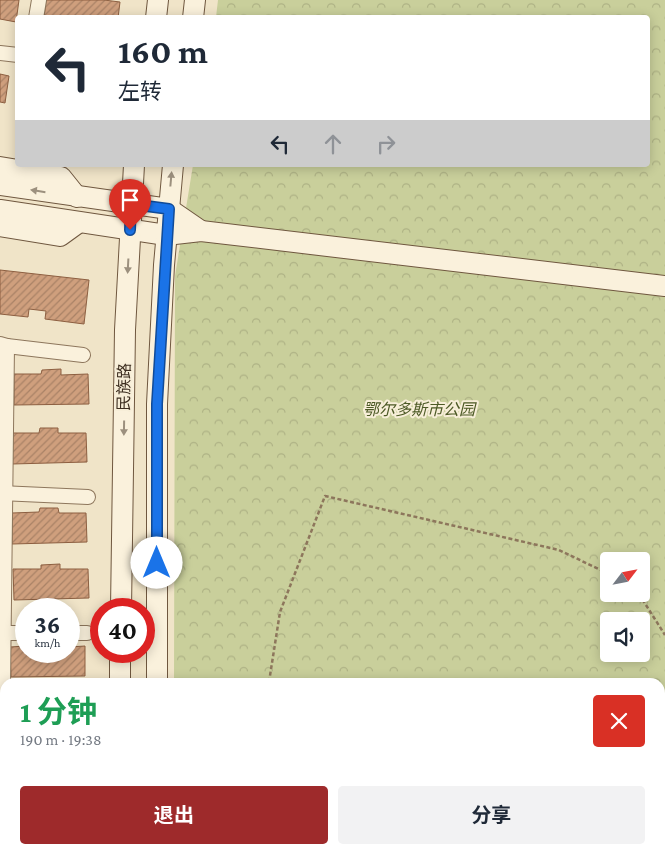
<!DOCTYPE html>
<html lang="zh">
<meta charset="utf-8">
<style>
:root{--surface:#fff;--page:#f2f2f3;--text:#1f2937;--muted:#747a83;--accent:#9e2a2b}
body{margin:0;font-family:"Crimson Pro","Noto Sans SC",serif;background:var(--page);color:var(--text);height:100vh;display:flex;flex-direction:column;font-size:19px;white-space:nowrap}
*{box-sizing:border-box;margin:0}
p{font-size:16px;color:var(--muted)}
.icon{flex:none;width:28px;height:28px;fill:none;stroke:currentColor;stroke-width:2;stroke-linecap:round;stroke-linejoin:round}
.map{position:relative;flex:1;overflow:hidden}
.sheet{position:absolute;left:0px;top:678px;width:665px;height:176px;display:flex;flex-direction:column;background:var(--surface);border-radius:15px 15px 0 0;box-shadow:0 2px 12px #0003}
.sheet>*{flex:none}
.top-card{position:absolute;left:15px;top:15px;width:635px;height:152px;border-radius:5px;box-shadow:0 2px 12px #0003;background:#fff;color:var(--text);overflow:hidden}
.needle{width:32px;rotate:58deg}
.fabs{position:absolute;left:600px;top:552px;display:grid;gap:10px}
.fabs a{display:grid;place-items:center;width:50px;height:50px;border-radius:5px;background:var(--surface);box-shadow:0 2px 12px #0003;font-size:25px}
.speed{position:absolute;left:15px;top:598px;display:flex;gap:10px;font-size:25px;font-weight:700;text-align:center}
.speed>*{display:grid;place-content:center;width:65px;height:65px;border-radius:50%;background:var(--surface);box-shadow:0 2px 12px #0003;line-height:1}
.speed small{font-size:12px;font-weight:400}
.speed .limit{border:8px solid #d22;background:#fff;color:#111}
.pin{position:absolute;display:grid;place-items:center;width:42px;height:42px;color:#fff;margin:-51px -21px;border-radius:50% 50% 50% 0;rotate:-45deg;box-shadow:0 0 5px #0007}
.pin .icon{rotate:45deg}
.me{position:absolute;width:55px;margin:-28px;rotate:0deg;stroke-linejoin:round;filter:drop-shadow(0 0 4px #0008)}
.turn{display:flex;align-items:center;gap:18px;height:105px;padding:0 20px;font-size:22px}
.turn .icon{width:65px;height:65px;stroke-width:2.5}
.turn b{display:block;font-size:35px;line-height:42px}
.lanes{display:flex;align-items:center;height:48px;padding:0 20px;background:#0003;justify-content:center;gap:25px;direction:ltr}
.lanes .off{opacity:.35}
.round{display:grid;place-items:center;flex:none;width:52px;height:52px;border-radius:5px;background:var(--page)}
.headline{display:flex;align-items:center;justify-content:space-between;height:85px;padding:0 20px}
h1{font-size:30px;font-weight:700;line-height:38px;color:#1e9e55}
.button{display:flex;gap:10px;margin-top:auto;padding:10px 20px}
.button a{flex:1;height:58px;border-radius:5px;background:var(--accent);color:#fff;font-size:20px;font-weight:700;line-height:58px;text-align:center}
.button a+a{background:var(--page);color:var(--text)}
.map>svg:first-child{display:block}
.forest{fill:url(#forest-crowns);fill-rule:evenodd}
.building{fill:url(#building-hatch);stroke:#8d5f41}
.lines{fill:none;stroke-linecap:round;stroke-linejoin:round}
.street-casing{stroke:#8d765c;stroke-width:16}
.secondary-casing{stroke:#6f573f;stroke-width:22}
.path{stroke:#8d765c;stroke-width:2.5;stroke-dasharray:4 2.5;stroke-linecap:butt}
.street{stroke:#faf1dc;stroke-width:14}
.secondary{stroke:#faf1dc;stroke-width:20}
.oneway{fill:#9c907e}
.route-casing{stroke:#114b97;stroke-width:12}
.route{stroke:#1a73e8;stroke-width:9}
.labels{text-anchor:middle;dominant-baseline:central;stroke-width:4;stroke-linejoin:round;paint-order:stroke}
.street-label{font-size:16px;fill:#3d2e20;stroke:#f7eed8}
.park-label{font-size:16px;font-style:italic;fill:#4d5a26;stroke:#f7eed8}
</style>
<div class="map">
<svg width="665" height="853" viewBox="0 0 665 853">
<defs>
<pattern id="forest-crowns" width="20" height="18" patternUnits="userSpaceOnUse" patternTransform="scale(1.25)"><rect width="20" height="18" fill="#c9cf9b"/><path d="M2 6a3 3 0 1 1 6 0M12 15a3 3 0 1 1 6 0" fill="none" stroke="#aeb285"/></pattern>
<pattern id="building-hatch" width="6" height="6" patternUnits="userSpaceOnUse" patternTransform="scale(1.25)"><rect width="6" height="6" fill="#cf9f7d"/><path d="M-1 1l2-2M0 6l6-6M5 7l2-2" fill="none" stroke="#a98266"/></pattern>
</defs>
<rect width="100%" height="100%" fill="#f0e4c8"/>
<path class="forest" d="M218,0H665V853H176V849H660V682H174L175,276L193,165H648V18L216,17ZM609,561H641V594H609ZM609,621H641V654H609Z"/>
<g class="building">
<polygon points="0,0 19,0 16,22 0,19"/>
<polygon points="46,0 104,0 120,2 118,18 44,18"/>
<polygon points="0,74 9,76 5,103 0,102"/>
<polygon points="0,270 89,280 84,324 45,319 46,311 29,309 28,317 0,314"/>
<polygon points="61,369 61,375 88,374 89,404 14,405 14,374 41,374 42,370"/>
<polygon points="40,428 58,428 58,433 86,433 87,462 12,464 11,433 39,433"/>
<polygon points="40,508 58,508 59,513 86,513 87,542 12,544 12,513 39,512"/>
<polygon points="60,564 60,569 88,569 89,598 14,600 13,569 41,569 41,565"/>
<polygon points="26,646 26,651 69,651 69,647 85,646 85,676 11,677 10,647"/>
</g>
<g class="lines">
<g class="street-casing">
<g id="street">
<polyline points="36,18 39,0"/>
<polyline points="0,53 18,55"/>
<polyline points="0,344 7,346 1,853"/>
<polyline points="7,346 83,355"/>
<polyline points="0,493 88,497"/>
<polyline points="0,633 26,633"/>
<polyline points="69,633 87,633"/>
</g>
</g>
<g class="secondary-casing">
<g id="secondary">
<polyline points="156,18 158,0"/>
<polyline points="193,18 195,0"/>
<polyline points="0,167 61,177 77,197"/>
<polyline points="0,185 169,209 201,231"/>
<polyline points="0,210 166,235 201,231 665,286"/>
<polyline points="0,226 60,236 78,223"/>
<polyline points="121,609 125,330 134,165"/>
<polyline points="120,682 120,651"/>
<polyline points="157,682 157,404 164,265 173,165"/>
<polyline points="117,853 117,849"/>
<polyline points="155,853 155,849"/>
</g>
</g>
<g class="path">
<polyline points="639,594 665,635"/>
<polyline points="269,682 280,612 325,496 559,550 609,574"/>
<polyline points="245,853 245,849"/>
</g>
<use href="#street" class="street"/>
<use href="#secondary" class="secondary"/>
</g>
<defs><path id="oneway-solid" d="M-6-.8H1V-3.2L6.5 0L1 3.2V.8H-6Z" transform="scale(1.25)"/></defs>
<g class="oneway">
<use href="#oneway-solid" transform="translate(171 179) rotate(-85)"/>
<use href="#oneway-solid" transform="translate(38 191) rotate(-171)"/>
<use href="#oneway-solid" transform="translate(128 266) rotate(93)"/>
<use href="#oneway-solid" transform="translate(124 428) rotate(91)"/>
</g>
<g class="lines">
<g class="route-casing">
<polyline id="route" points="130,230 131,204 169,209 157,404 157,563"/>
</g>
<use href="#route" class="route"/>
</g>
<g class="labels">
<g class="street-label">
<text transform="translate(124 387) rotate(-89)">民族路</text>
</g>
<g class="park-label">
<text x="419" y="409">鄂尔多斯市公园</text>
</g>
</g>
</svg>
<div class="fabs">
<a><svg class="needle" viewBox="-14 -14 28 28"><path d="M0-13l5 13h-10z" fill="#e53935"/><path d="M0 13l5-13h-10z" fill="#747a83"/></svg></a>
<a><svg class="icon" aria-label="sound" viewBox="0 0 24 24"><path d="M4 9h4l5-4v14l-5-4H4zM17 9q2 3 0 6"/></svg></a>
</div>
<div class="speed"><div>36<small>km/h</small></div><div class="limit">40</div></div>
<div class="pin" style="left:130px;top:230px;background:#d93025"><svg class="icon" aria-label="arrive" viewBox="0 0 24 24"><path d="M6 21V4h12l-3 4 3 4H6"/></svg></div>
<svg class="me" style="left:157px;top:563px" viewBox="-20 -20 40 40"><circle r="19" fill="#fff"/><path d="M0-13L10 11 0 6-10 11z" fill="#1a73e8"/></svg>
<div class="top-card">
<div class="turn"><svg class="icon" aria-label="left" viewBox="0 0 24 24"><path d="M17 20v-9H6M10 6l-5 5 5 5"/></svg><div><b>160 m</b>左转</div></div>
<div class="lanes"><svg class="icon" aria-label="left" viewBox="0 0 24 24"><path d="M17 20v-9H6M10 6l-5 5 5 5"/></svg><svg class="icon off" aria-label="ahead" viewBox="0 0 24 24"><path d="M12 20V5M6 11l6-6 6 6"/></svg><svg class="icon off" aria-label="right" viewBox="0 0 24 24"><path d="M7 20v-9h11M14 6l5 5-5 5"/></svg></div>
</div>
<section class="sheet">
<div class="headline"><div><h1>1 分钟</h1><p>190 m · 19:38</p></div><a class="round" style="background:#d93025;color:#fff"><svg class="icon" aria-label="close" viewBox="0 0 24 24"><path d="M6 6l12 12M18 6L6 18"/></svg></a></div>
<div class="button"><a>退出</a><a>分享</a></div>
</section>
</div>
